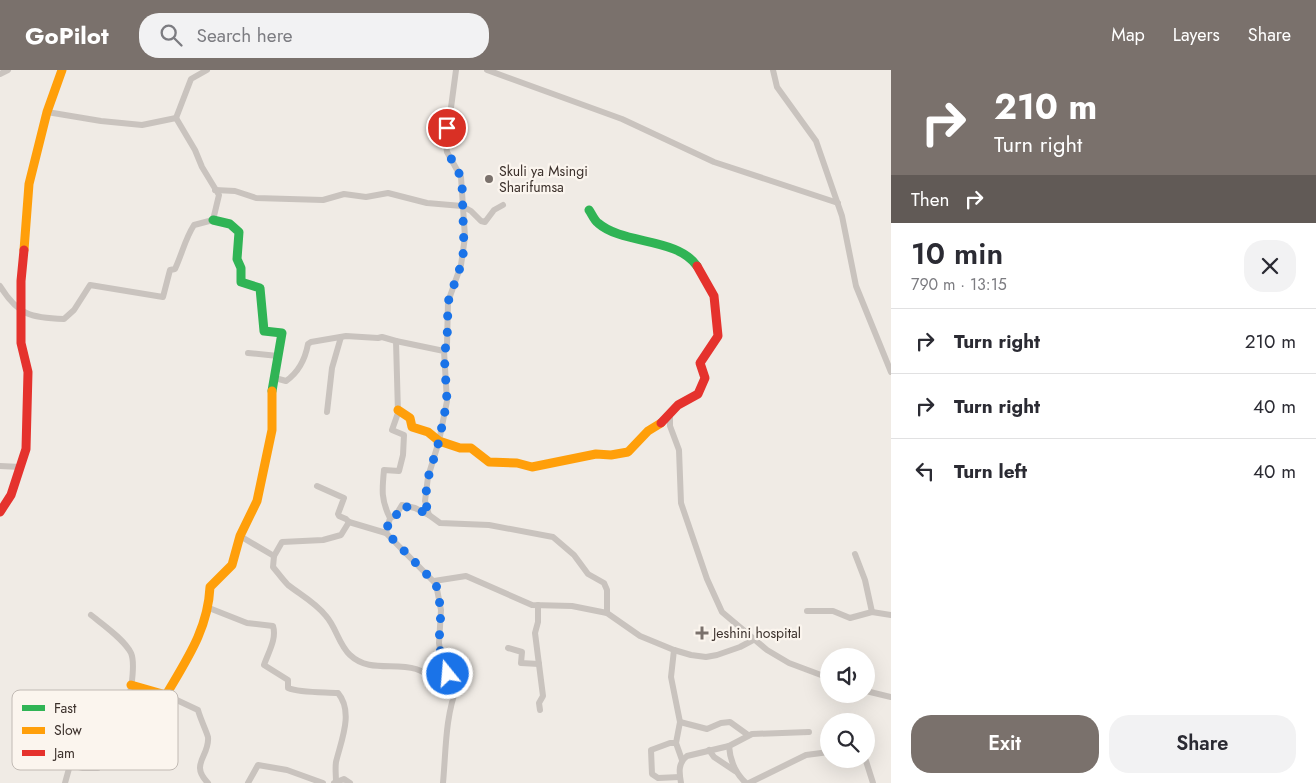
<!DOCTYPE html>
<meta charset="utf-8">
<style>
:root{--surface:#fff;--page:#f2f2f3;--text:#2b2b33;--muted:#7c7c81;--line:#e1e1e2;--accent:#7a716c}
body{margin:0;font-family:Jost,sans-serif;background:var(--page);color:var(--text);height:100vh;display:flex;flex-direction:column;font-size:19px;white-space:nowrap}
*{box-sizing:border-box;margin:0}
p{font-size:16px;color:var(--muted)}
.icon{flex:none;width:28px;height:28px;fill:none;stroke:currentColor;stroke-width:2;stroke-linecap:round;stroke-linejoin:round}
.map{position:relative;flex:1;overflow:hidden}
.side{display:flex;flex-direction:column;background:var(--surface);width:425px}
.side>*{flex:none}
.banner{background:#7a716c;color:#fff;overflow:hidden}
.buttons{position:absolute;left:820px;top:578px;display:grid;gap:10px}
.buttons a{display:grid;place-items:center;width:55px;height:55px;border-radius:50%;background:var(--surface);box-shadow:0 5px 20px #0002;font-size:25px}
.pin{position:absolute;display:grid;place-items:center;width:42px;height:42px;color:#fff;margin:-21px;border:2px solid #fff;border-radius:50%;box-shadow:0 1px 5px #0007}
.me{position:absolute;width:55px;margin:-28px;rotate:343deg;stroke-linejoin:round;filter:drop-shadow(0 0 4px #0008)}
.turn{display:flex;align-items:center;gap:18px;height:105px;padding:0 20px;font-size:22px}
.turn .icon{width:65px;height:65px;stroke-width:2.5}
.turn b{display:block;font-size:35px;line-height:42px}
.then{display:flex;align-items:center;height:48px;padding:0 20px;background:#0003;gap:10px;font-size:19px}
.round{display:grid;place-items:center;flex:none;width:52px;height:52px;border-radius:20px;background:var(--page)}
.headline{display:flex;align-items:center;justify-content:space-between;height:85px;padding:0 20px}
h1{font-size:30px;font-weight:600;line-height:38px}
.action{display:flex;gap:10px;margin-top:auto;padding:10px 20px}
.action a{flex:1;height:58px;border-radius:20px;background:var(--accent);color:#fff;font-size:20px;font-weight:600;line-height:58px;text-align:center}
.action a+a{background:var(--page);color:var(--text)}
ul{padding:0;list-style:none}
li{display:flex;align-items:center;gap:15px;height:65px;padding:0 20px;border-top:1px solid var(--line)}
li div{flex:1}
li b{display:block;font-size:19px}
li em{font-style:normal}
header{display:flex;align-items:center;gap:30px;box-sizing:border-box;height:70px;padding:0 25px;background:var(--accent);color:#fff}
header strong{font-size:24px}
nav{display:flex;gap:28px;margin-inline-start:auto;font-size:18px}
.search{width:350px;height:45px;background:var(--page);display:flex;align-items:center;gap:12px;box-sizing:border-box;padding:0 18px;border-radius:20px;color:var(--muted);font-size:19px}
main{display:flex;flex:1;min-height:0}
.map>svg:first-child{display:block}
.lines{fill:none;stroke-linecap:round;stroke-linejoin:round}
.street{stroke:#c9c3be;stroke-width:6}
.fast{stroke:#30b455;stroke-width:9}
.slow{stroke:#ff9f0a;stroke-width:9}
.jam{stroke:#e5322d;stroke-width:9}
.route{stroke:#1a73e8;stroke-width:9;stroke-dasharray:0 16.2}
.poi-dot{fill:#7a716c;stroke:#fbf5ee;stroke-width:2}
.labels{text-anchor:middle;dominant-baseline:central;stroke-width:4.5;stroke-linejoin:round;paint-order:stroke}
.poi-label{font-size:14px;fill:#3b302b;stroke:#fbf5ee;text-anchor:start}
.key{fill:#fbf5ee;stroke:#c1bab4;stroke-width:1}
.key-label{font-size:14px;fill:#3b302b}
</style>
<header>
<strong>GoPilot</strong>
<div class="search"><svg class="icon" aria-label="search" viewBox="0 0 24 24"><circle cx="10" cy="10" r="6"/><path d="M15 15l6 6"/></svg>Search here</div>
<nav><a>Map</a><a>Layers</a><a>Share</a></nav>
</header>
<main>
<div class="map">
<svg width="891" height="713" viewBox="0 0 891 713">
<rect width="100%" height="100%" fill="#f0ebe5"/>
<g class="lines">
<g class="street">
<polyline points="487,0 622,49 714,92 838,133"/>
<polyline points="773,0 777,17 816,71 842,146 856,216 891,302"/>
<polyline points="0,4 8,0"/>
<polyline points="47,42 101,51 142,55 176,48"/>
<polyline points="176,48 191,9 207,0"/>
<polyline points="215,120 235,121 256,128 323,130 344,124 366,127 388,123 427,133 462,136 471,141 481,151 485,152 494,140 503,135"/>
<path d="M0,216C18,245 31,248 64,249L74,240L90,215L163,227L170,200L175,199C182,184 185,169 194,155L213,150L219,125L202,97L195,80L176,48"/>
<polyline points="396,271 444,281 447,331 439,371 428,407 425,431 429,445 440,453 489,455 553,467 574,485 588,504 604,513 607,520 607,543"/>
<polyline points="444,281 447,275 448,232 461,195 465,167 461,107 447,82 446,75 456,0"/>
<polyline points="248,283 278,286"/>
<path d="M275,308L286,311C299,302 305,290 308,274L311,272L346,266L378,268L382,267L396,271L398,343L392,360L404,365L403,385L399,401L384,400C382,420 381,430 390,448L386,463"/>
<polyline points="327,342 332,298 341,267"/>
<polyline points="670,345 670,356 679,380 681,433 707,509 722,542 767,580 789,593 829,608"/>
<polyline points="0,396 21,397"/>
<polyline points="317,416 344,428 338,444 339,446 346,449 349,452 386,463 436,514 441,540 439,573 444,602"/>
<polyline points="390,448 396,445 402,435 415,438 429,445"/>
<polyline points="240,466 274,486 282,472 323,470 341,465 349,452"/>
<polyline points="855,484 865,510 872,542"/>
<path d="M274,486L273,497C278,503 283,510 288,515C301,525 316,533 326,546C336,557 339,575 350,585C369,603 394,592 416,599C427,603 429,606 441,607L444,602L453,607L457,617C445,647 446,681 443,713"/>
<polyline points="434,511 466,506 532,535 572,536 607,543 640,566 674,580 691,585 706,587 717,585 740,577 755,569"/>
<polyline points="538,535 538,552 535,563 543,626 539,633 540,640"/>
<path d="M209,538L247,553L273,556C277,569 268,583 264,595L288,610V618C300,623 323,622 338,623C354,642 341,671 336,692C335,698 336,706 336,712"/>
<polyline points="807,541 833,541 850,548 872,542 891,545"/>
<polyline points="508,578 522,582 521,593 539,594"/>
<polyline points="674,580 671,607 680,652 676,673 682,690"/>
<polyline points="866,621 891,627"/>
<path d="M166,625L198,640C200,648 206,660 208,667C210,686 189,694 208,713"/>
<polyline points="680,652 707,659 721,653 730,652 748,665"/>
<polyline points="676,673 670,673 651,680 652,704 658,708 680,707"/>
<path d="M729,676C730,690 735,703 746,713"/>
<polyline points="709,680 714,687 735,701"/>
<polyline points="862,689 866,691 873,713"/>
<path d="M65,713L70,695L83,698H98L101,685L114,664L117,663C119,650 125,638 129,626C132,616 135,592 131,583C124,569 102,554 91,545"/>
<polyline points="248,713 258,695 287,700 323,713"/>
<polyline points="334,713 344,709 350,713"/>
<path d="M681,713C679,702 678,693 687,686L729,676L752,664L809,662"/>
<polyline points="749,713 806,685 829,682"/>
</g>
<g class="fast">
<path d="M589,140C592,144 594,150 598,153C623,175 677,167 697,196"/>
<polyline points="213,150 230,154 239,162 237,189 241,198 241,212 260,218 264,261 282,263 272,321"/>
</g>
<g class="slow">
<polyline points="24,180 29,114 47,42 62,0"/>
<polyline points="398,340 410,348 412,357 428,362 439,371 460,378 471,378 489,392 517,393 532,397 596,384 611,385 628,382 648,361 661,353"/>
<path d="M131,615L166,625C187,589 208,559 210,517L232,495L240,466L257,431L272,360V321"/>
</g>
<g class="jam">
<polyline points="661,353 678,335 698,324 705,308 700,293 718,266 714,226 697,196"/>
<polyline points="0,442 11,425 26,379 28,302 21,273 21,211 24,180"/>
</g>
</g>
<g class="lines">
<polyline class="route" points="447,58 446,79 461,107 462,113 464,179 461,195 448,232 447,275 444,281 447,331 439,371 428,408 425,431 429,445 415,438 400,436 396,446 390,448 386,462 436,514 441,540 439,573 444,602 448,604"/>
</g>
<g class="poi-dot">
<circle cx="489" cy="109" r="5"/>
<path d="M699.5 555.5h5v5h5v5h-5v5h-5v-5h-5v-5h5z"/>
</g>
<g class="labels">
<g class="poi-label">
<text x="499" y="101">Skuli ya Msingi<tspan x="499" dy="16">Sharifumsa</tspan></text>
<text x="713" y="563">Jeshini hospital</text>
</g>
</g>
<rect x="12" y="620" width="166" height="80" rx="8" class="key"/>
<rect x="22" y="635" width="23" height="6" fill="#30b455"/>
<rect x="22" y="657" width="23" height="7" fill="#ff9f0a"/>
<rect x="22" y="680" width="23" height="6" fill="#e5322d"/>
<g class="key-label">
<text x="54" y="643">Fast</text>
<text x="54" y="665">Slow</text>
<text x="54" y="688">Jam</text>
</g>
</svg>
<div class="buttons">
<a><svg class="icon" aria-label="sound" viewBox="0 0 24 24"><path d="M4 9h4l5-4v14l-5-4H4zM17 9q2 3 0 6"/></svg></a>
<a><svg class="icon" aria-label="search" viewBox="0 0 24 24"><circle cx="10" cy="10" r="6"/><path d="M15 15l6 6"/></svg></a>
</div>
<div class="pin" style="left:447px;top:58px;background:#d93025"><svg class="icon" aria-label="arrive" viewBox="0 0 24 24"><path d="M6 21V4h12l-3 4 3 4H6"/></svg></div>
<svg class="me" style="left:448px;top:604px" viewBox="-20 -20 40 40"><circle r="17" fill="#1a73e8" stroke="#fff" stroke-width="3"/><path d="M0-11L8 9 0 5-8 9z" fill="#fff"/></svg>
</div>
<section class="side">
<div class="banner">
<div class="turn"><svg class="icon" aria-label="right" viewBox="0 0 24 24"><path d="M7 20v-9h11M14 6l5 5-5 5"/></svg><div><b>210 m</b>Turn right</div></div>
<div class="then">Then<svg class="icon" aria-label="right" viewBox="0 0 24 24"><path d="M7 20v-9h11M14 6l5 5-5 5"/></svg></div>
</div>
<div class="headline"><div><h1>10 min</h1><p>790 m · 13:15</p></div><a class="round"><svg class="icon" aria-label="close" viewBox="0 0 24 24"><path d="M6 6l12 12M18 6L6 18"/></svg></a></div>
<ul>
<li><svg class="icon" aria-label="right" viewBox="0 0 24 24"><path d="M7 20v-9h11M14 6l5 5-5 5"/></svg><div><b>Turn right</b></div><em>210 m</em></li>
<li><svg class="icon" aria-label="right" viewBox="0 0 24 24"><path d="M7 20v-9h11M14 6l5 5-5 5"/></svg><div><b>Turn right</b></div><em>40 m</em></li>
<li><svg class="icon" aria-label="left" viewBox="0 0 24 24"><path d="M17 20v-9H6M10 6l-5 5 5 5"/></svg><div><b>Turn left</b></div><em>40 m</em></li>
</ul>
<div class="action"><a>Exit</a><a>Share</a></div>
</section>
</main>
